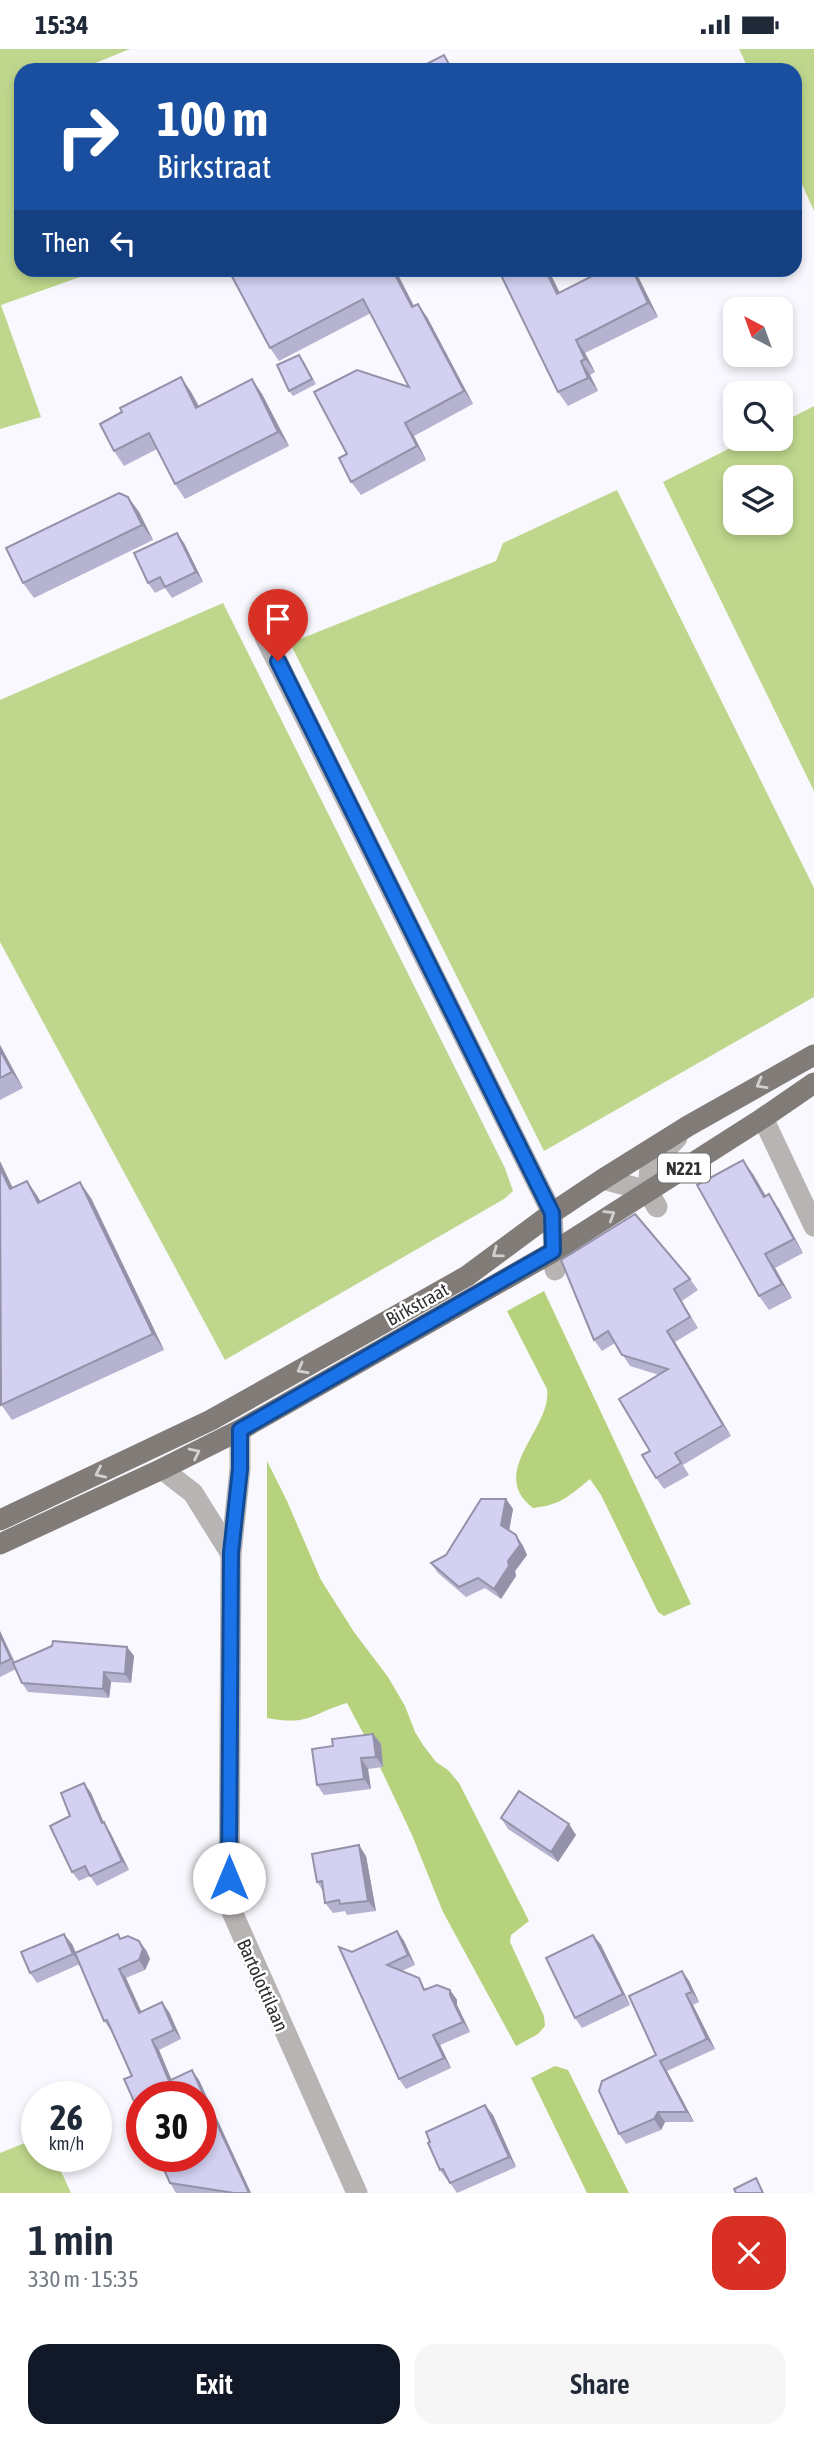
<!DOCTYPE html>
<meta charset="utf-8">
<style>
:root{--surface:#fff;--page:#f6f6f7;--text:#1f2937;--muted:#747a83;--accent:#111827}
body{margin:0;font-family:"Asap Condensed",sans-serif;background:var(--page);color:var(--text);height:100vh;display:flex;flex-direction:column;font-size:26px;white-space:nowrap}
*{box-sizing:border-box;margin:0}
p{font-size:23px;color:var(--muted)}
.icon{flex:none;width:38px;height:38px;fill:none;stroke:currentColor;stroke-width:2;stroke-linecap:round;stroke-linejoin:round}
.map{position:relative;height:2144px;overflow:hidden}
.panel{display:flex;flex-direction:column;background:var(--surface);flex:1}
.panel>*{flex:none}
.banner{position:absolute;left:14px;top:14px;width:788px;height:214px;border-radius:21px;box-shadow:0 4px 10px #0003;background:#1a4fa0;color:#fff;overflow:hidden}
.needle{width:46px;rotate:319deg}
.tools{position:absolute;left:723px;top:248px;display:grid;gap:14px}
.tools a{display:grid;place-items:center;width:70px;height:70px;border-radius:14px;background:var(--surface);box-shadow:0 4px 10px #0003;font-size:35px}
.speed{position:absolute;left:21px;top:2032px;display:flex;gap:14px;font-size:35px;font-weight:700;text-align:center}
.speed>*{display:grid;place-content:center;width:91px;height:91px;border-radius:50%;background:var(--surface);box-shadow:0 4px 10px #0003;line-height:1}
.speed small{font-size:18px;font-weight:400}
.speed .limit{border:10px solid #d22;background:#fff;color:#111}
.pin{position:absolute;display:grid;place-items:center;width:60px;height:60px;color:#fff;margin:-72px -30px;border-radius:50% 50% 50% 0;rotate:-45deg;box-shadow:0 0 7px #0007}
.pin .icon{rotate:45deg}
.me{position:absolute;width:77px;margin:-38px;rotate:0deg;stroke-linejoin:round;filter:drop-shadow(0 0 5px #0008)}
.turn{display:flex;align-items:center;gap:24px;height:147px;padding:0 28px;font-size:32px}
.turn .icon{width:91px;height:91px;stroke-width:2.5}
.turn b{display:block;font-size:49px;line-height:60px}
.then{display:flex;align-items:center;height:66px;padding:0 28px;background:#0003;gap:14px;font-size:26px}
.round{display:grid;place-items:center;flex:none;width:74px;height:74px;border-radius:21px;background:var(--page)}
.overview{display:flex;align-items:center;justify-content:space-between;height:119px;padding:0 28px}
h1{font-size:42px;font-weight:600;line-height:52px}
.button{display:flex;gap:14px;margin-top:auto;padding:14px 28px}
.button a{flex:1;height:80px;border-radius:21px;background:var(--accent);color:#fff;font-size:28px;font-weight:600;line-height:80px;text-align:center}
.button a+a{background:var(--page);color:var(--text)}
.status{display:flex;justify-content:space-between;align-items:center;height:49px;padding:0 35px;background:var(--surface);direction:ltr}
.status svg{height:19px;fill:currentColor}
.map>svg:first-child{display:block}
.green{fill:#bfd78d;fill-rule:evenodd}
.forest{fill:#b6d27c}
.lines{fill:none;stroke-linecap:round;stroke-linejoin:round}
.street{stroke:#b8b4b3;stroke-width:21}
.primary{stroke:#827c78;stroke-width:21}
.wall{fill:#b5b3d0}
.shaded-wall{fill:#9492a9}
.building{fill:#d3d0f2;stroke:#9492a9;stroke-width:2}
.oneway{stroke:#d3d1d0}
.route-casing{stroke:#114b97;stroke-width:18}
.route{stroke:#1a73e8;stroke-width:12}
.labels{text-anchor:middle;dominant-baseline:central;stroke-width:5;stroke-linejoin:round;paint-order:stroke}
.shield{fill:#fff;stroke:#6f6f71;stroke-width:2}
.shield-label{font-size:18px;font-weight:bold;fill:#313134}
.street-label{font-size:19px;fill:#313134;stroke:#fff}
</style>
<div class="status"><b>15:34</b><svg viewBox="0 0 49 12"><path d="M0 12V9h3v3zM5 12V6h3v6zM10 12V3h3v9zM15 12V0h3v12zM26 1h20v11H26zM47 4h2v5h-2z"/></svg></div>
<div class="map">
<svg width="814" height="2144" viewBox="0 0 814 2144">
<rect width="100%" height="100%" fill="#f8f8fe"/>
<g class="green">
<polygon points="0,0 130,0 78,21 21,21 21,220 100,221 1,256 41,368 0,380"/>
<polygon points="739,0 814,0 814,162 795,120 794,21 749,21"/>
<path d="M814,357V742L663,433L748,390H780L781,374ZM735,429H780V474H735Z"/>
<polygon points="617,441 814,839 814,948 544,1102 290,594 496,512 503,494"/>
<polygon points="223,554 505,1119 513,1142 504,1150 225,1311 0,893 0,651"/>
<polygon points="37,2089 37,2107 54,2107 71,2144 0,2144 0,2104"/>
</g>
<g class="forest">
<path d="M544,1242L691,1555L664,1567L658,1563L601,1446L590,1430C569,1447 561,1456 533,1459C486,1423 553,1379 547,1340L507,1262Z"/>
<path d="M267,1412L287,1452L321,1531L354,1583L388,1628L405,1657L415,1683L423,1696L436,1713L448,1721L459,1734L529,1872L511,1886L510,1893L544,1967L545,1977L538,1985L516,1997L443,1863L412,1786L371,1699L347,1654C310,1665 310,1677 267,1669Z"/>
<polygon points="555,2017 568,2021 629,2144 587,2144 531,2029"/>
</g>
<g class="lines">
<g class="street">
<polyline points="265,588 552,1164 555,1221"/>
<polyline points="763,1069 814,1177"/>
<polyline points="603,1130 648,1142"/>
<polyline points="657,1158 648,1142 650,1117 677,1089"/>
<polyline points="240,1381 240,1420 231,1505 229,1856 357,2144"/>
<polyline points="162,1420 193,1444 231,1505"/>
</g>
<g class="primary">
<polyline points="0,1471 211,1371 467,1227 552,1164 603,1130 688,1077 814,1006"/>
<polyline points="0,1495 162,1420 240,1381 553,1203 763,1069 814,1034"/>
</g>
</g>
<g class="wall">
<polygon points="228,220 395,220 414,257 427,268 473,355 414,387 426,411 361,446 351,433 347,405 409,338 371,264 279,312 270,299"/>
<polygon points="498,220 548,220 559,244 606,220 634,220 658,268 585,304 595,323 590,326 598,342 568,357 558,343"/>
<polygon points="303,311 316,335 293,347 289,342"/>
<polygon points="181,328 191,343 199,357 252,330 262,345 289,397 185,450 175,435 157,400 124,417 114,402 122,363"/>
<polygon points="128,448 139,463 153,491 34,549 23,534"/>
<polygon points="184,494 203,533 172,549 165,539 155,544 148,534"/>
<polygon points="0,996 23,1039 0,1051"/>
<polygon points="753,1125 766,1147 779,1160 803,1204 775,1219 792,1249 769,1261 759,1247"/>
<polygon points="27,1132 40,1152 91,1149 164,1301 12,1371 0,1354 13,1139"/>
<polygon points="690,1230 698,1241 682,1252 698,1279 675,1293 731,1387 683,1416 689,1426 664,1440 656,1429 650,1402 659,1326 630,1317 615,1294 602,1302 594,1291"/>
<polygon points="506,1450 513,1460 509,1482 516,1486 523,1497 527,1506 515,1522 516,1527 501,1550 485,1539 466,1548 438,1524 431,1514 446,1506"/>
<polygon points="0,1582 15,1613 127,1598 134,1607 131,1634 111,1633 109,1649 28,1643 22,1634 16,1620 0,1628"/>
<polygon points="373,1685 381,1695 383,1718 368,1720 371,1740 324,1746 317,1736 333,1697"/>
<polygon points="84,1734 91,1744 104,1774 110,1783 129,1821 97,1837 90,1827 79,1832 72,1823 70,1767"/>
<polygon points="501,1769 576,1786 558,1813 508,1780"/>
<polygon points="366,1807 376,1862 347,1866 345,1862 333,1864 325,1854 323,1842 317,1833"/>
<polygon points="397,1882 404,1892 415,1916 402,1922 426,1940 450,1941 457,1951 457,1956 470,1983 440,1996 451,2019 406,2040 399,2030 352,1903"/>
<polygon points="593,1886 601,1896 630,1956 582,1979 575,1969"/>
<polygon points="121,1890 146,1901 150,1910 145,1921 126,1929 141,1963 169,1963 181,1990 159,2001 171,2031 199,2031 251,2144 176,2144 170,2134 132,2027 111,1982 104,1972 80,1915 37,1934 30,1924 72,1895 75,1904"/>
<polygon points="682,1922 689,1932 699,1953 693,1956 715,2000 667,2022 694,2073 665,2073 661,2081 626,2095 619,2085 656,2006"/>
<polygon points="493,2066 516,2118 457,2144 448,2131 447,2131 440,2121"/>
</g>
<g class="shaded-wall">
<polygon points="392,220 395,220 421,271 412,258"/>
<polygon points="545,220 548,220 567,258 557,245"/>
<polygon points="632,220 634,220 636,223 658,268 648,254"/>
<polygon points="418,255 427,268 473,355 464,342"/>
<polygon points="576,291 585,304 595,323 585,310"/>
<polygon points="581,312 590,326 598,342 588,329"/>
<polygon points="181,328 191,343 207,373 196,359"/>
<polygon points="252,330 262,345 289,397 278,383"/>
<polygon points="405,374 414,387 426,411 417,397"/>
<polygon points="128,448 139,463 153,491 142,476"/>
<polygon points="177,484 184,494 203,533 196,523"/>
<polygon points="0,996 23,1039 12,1023 0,1001"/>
<polygon points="743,1111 753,1125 774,1162 764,1148"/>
<polygon points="0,1112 21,1156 10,1140 0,1119"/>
<polygon points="27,1132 38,1148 49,1169 38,1154"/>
<polygon points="80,1133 91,1149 164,1301 153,1285"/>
<polygon points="769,1145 779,1160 803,1204 794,1190"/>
<polygon points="765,1205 775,1219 792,1249 782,1235"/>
<polygon points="667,1282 675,1293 731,1387 723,1376"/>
<polygon points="506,1450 513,1460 508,1487 501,1476"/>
<polygon points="516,1486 523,1497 527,1506 515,1522 516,1527 501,1550 494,1540 508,1512"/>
<polygon points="0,1582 17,1620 11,1610 0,1586"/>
<polygon points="127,1598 134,1607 131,1634 125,1625"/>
<polygon points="104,1623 111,1633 109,1649 103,1640"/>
<polygon points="373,1685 381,1695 383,1718 376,1708"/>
<polygon points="361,1709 368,1720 371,1740 364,1730"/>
<polygon points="84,1734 91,1744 104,1774 110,1783 129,1821 122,1812 102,1774"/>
<polygon points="569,1775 576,1786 558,1813 551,1803"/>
<polygon points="359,1796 366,1807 376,1862 368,1852"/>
<polygon points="397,1882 404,1892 415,1916 408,1906"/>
<polygon points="64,1885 72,1895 81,1915 73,1905"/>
<polygon points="593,1886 601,1896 630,1956 623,1945"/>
<polygon points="139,1892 146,1901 150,1910 145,1921 139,1911"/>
<polygon points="119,1920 126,1929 146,1973 139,1964"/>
<polygon points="682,1922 689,1932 699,1953 692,1943"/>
<polygon points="450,1941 457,1951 457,1956 470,1983 463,1973 450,1946"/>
<polygon points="686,1945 693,1956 715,2000 707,1990"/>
<polygon points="162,1953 169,1963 181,1990 174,1981"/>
<polygon points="433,1986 440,1996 451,2019 444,2009"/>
<polygon points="152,1991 159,2001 176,2041 169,2032"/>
<polygon points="660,2012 667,2022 694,2073 687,2063"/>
<polygon points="192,2021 199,2031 251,2144 249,2144"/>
<polygon points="485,2056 493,2066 516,2118 509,2108"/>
<polygon points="658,2063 665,2073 661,2081 654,2070"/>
</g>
<g class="building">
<polygon points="444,6 452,21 415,21"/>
<polygon points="228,220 392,220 412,258 418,255 464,342 405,374 417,397 351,433 339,409 347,405 314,343 357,321 409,338 363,250 270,299"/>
<polygon points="498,220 545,220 557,245 606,220 632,220 648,254 576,291 585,310 581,312 588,329 558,343"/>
<polygon points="299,306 312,330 289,342 277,316"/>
<polygon points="181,328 196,359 252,330 278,383 175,435 149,384 114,402 100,375 122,363 120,359"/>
<polygon points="119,444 128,448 142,476 23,534 6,499"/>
<polygon points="177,484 196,523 165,538 160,528 148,534 134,504"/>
<polygon points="0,1001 12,1023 0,1029"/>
<polygon points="743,1111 764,1148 769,1145 794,1190 765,1205 782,1235 759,1247 697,1136"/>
<polygon points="0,1119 10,1140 27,1132 38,1154 80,1133 153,1285 1,1356"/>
<polygon points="635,1165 690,1230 674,1240 690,1268 667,1282 723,1376 675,1404 681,1414 656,1429 642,1406 650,1402 619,1350 668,1320 622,1306 608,1282 594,1291 561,1211"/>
<polygon points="481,1450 506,1450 501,1476 516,1486 520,1496 508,1512 509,1517 494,1540 478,1529 459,1538 431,1514 446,1506"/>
<polygon points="0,1586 11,1610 0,1615"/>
<polygon points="53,1592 127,1598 125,1625 104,1623 103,1640 22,1634 13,1614 52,1597"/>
<polygon points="373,1685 376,1708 361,1709 364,1730 317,1736 312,1700 333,1697 332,1690"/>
<polygon points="84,1734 102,1774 104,1773 122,1812 90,1827 85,1817 72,1823 50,1777 70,1767 61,1744"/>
<polygon points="519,1742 569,1775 551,1803 501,1769"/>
<polygon points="359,1796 368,1852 340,1855 339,1851 325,1854 322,1832 317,1833 312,1805"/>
<polygon points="397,1882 408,1906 387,1916 419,1929 424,1941 437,1936 450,1941 450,1946 463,1973 433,1986 444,2009 399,2030 339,1898 352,1903"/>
<polygon points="64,1885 73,1905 30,1924 21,1903"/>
<polygon points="118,1885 120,1890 128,1887 139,1892 143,1900 139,1911 119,1920 139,1964 162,1953 174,1981 152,1991 169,2032 192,2021 249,2144 234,2144 170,2134 158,2107 201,2107 201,2048 142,2048 142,2070 124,2030 132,2027 107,1971 104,1972 75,1904"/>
<polygon points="593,1886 623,1945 575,1969 546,1909"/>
<polygon points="682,1922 692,1943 686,1945 707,1990 660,2012 687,2063 658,2063 654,2070 619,2085 599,2042 602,2032 656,2006 629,1947"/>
<polygon points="485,2056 509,2108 450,2134 443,2120 440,2121 428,2094 430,2093 426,2083"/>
<polygon points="756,2129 763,2144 736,2144 734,2140"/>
</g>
<defs><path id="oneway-chevron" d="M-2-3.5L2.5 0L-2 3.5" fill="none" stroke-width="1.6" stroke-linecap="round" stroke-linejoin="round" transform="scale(1.75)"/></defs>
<g class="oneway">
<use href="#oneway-chevron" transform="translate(761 1035) rotate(151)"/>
<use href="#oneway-chevron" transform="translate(610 1166) rotate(-32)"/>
<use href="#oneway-chevron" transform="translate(497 1204) rotate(144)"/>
<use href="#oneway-chevron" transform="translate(302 1320) rotate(151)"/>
<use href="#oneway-chevron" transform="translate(195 1404) rotate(-26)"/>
<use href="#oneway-chevron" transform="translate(100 1424) rotate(155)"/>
</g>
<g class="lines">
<g class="route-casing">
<polyline id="route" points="229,1829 231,1504 240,1420 240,1381 553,1202 552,1164 278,612"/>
</g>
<use href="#route" class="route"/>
</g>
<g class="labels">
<rect class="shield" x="658" y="1104.5" width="52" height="29" rx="5"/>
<g class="shield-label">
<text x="684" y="1119">N221</text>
</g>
<g class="street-label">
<text transform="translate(417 1255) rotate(-29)">Birkstraat</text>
<text transform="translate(263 1936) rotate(66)">Bartolottilaan</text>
</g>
</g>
</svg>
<div class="tools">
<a><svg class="needle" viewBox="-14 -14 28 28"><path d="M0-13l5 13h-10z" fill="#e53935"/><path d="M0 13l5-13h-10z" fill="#747a83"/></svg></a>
<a><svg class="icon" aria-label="search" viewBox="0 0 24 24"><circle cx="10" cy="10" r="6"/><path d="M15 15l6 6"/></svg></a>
<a><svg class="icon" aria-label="layers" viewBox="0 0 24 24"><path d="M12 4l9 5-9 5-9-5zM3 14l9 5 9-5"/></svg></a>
</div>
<div class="speed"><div>26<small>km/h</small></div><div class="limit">30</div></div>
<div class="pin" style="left:278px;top:612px;background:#d93025"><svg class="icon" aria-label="arrive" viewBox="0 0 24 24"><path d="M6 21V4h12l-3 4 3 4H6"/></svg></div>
<svg class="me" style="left:229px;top:1829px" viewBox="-20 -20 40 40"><circle r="19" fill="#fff"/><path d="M0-13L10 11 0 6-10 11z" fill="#1a73e8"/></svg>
<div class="banner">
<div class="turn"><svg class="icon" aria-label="right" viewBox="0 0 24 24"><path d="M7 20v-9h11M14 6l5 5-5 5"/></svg><div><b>100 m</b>Birkstraat</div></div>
<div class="then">Then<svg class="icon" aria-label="left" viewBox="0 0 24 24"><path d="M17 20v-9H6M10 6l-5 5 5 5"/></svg></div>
</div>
</div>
<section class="panel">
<div class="overview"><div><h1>1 min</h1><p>330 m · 15:35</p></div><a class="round" style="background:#d93025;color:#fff"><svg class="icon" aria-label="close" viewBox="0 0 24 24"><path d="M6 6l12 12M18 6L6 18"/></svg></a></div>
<div class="button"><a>Exit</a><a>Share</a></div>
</section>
